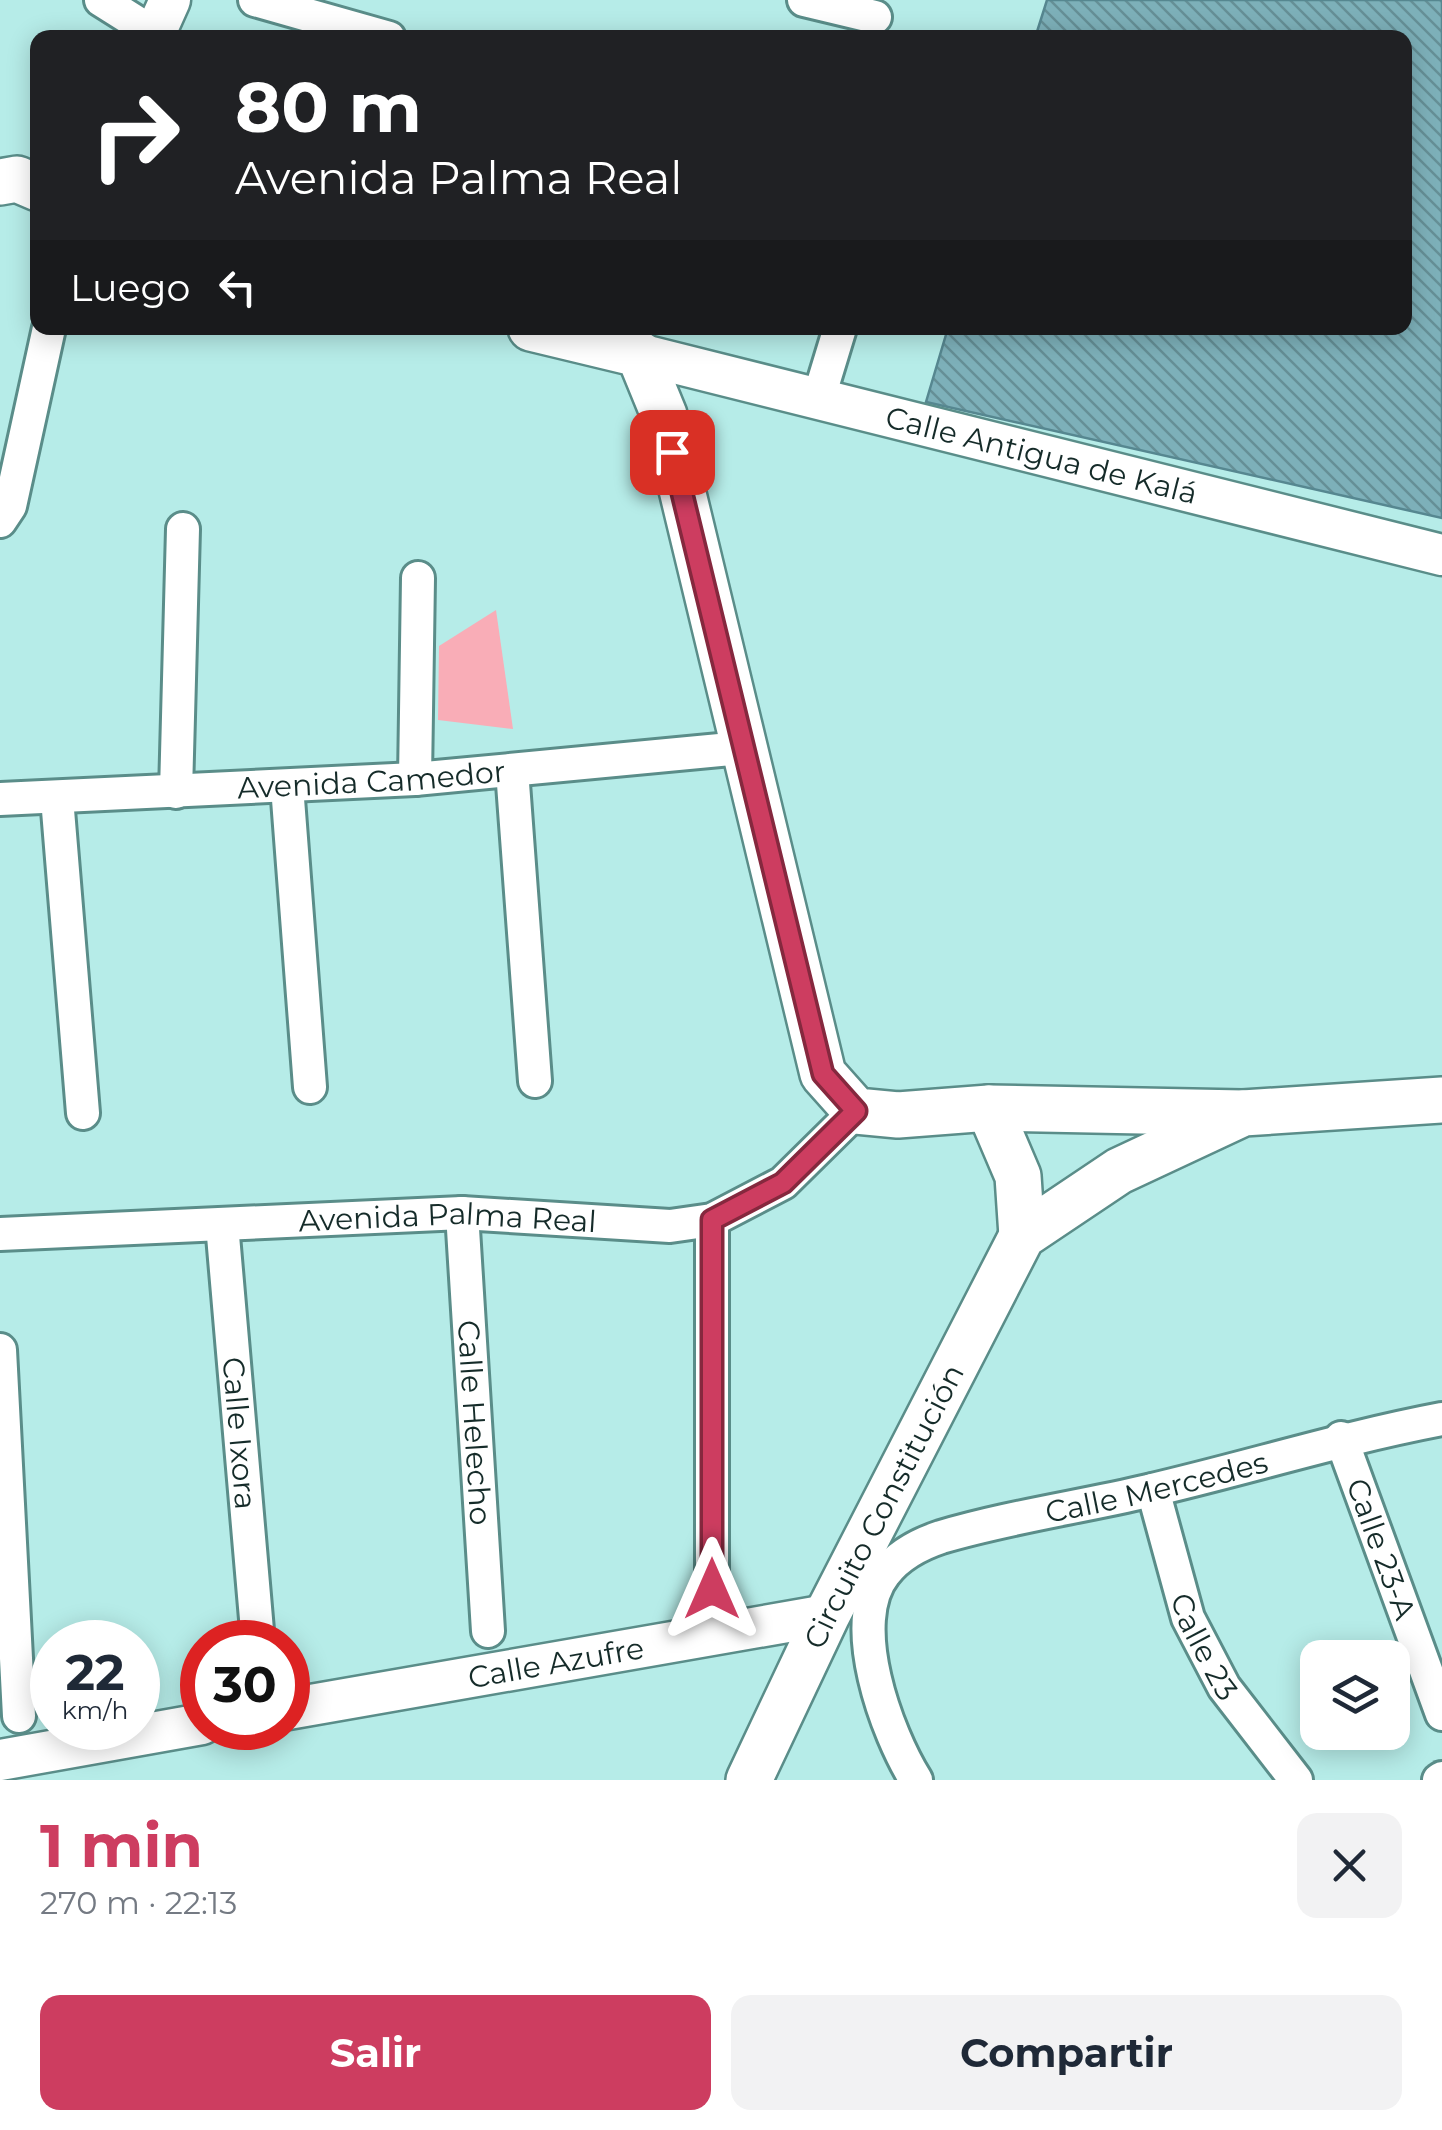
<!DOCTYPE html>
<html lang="es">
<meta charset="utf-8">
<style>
:root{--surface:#fff;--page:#f2f2f3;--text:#1f2937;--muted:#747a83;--accent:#cd3d60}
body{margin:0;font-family:Montserrat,sans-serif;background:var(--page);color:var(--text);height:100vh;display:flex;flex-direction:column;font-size:38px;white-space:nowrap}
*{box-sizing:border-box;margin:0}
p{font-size:32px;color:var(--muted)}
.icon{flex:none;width:55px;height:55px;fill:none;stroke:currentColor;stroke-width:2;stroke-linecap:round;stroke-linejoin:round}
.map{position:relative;height:1780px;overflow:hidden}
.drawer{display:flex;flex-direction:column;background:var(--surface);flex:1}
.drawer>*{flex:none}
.guide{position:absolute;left:30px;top:30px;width:1382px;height:305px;border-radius:20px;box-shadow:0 5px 25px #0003;background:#202124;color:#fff;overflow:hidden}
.buttons{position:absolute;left:1300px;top:1640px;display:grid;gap:20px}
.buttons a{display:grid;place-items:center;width:110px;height:110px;border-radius:20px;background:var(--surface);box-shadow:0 5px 25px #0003;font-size:50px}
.speed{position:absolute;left:30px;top:1620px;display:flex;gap:20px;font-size:50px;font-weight:700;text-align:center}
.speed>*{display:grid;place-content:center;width:130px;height:130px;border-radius:50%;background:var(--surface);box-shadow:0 5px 25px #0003;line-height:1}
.speed small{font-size:25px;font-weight:400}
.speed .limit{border:15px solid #d22;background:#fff;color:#111}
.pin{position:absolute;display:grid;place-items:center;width:85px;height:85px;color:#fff;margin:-42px;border-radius:20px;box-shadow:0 5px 15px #0006}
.me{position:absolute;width:110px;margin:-55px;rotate:0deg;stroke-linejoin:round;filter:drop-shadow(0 0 8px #0008)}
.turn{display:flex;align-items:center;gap:35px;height:210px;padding:0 40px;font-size:45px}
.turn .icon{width:130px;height:130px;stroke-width:2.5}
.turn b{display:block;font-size:70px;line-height:85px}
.then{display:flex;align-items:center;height:95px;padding:0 40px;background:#0003;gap:20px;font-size:38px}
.round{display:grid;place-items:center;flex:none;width:105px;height:105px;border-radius:20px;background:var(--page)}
.overview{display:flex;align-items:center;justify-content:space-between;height:170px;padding:0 40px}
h1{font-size:60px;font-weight:700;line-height:75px;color:var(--accent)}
.action{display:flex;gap:20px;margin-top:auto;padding:20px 40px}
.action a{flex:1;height:115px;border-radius:20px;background:var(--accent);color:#fff;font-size:40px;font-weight:700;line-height:115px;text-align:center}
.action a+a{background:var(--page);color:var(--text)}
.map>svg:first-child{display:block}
.green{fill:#f9adb7}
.building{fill:url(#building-back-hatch);stroke:#568790;stroke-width:2.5}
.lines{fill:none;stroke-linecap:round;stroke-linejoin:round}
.minor-casing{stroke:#5a8d89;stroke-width:38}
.tertiary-casing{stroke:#5a8d89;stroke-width:45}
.secondary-casing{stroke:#5a8d89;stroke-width:50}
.minor{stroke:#fff;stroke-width:32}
.tertiary{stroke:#fff;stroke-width:40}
.secondary{stroke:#fff;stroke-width:45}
.route-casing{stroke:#85283e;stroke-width:25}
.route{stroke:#cd3d60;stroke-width:18}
.labels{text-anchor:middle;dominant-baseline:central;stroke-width:8;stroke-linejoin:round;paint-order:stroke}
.street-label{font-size:30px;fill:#152b29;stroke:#b6ece8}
</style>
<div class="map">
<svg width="1442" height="1780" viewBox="0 0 1442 1780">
<defs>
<pattern id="building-back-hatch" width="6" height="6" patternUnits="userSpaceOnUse" patternTransform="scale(2.5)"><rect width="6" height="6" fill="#7db0b9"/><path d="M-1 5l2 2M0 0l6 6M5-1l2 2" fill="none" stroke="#658f96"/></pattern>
</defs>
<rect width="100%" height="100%" fill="#b6ece8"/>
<polygon class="green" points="496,610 513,729 438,720 439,646"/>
<polygon class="building" points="1047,0 1442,0 1442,518 926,402 948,328 1405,328 1405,38 1035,38"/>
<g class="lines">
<g class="minor-casing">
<g id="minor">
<polyline points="101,0 155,34"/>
<polyline points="255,0 389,38"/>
<polyline points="804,0 875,17"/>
<polyline points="819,397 840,328"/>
<polyline points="0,521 10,506 49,328"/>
<polyline points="512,770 535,1081"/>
<polyline points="415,779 418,578"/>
<polyline points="287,786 310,1087"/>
<polyline points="176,792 183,529"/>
<polyline points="57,798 83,1113"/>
<path id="s1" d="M0,799L415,779L741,748"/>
<path id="s2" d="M462,1213L488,1631"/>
<path id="s3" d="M222,1224L258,1642"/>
<path id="s4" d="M0,1234L462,1213L670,1226L712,1220L783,1183L856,1111"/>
<polyline points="0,1350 19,1716"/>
<path id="s5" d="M1341,1438L1442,1714"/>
<path id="s6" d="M1153,1490L1188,1618L1224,1687L1296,1780"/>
<polyline points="712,1589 712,1220"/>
<path id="s7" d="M916,1780C887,1734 845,1622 885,1573C898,1556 920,1544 941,1537C1008,1517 1080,1507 1148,1491C1247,1468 1342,1438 1442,1419"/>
<polyline points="1439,1780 1442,1778"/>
</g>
</g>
<g class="tertiary-casing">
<g id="tertiary">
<polyline points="153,38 170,0"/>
<path id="s8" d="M639,354L1442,555"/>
<path id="s9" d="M288,1709L827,1615"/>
<polyline points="0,1760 202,1724"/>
</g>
</g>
<g class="secondary-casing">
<g id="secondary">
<polyline points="0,182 17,179 38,188"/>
<polyline points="531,328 639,354 664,415 823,1074 856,1111 898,1115 989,1108 1243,1113"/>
<polyline points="989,1108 1018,1176 1022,1236"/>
<path id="s10" d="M749,1780L827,1615L1022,1236L1119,1171L1243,1113L1442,1100"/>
</g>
</g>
<use href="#minor" class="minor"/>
<use href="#tertiary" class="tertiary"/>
<use href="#secondary" class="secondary"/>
</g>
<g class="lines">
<g class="route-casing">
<polyline id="route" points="672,452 823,1074 856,1111 783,1183 712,1220 712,1589"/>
</g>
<use href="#route" class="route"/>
</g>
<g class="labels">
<g class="street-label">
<text stroke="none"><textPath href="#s8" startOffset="415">Calle Antigua de Kalá</textPath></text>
<text stroke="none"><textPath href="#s1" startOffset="372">Avenida Camedor</textPath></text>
<text stroke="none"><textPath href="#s4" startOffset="448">Avenida Palma Real</textPath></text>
<text stroke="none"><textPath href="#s2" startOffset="210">Calle Helecho</textPath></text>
<text stroke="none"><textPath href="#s3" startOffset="210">Calle Ixora</textPath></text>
<text stroke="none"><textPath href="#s7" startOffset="508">Calle Mercedes</textPath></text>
<text stroke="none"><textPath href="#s10" startOffset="305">Circuito Constitución</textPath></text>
<text stroke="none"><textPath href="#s5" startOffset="118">Calle 23-A</textPath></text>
<text stroke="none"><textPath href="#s6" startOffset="165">Calle 23</textPath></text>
<text stroke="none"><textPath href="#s9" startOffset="272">Calle Azufre</textPath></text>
</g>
</g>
</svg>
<div class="buttons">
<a><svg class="icon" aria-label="layers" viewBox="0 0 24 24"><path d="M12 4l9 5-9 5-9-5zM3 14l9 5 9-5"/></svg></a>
</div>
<div class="speed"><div>22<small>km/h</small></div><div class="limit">30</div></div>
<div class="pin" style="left:672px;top:452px;background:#d93025"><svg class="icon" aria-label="arrive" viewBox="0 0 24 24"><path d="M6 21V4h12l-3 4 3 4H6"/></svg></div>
<svg class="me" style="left:712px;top:1589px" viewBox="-20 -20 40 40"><path d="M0-17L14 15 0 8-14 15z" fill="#cd3d60" stroke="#fff" stroke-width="4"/></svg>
<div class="guide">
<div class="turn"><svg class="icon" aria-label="right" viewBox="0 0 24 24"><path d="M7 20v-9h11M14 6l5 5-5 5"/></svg><div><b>80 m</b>Avenida Palma Real</div></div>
<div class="then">Luego<svg class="icon" aria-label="left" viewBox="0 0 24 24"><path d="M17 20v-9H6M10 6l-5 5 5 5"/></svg></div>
</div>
</div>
<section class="drawer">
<div class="overview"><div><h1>1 min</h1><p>270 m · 22:13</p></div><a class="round"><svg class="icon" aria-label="close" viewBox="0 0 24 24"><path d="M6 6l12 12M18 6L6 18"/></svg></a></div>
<div class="action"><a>Salir</a><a>Compartir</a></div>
</section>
